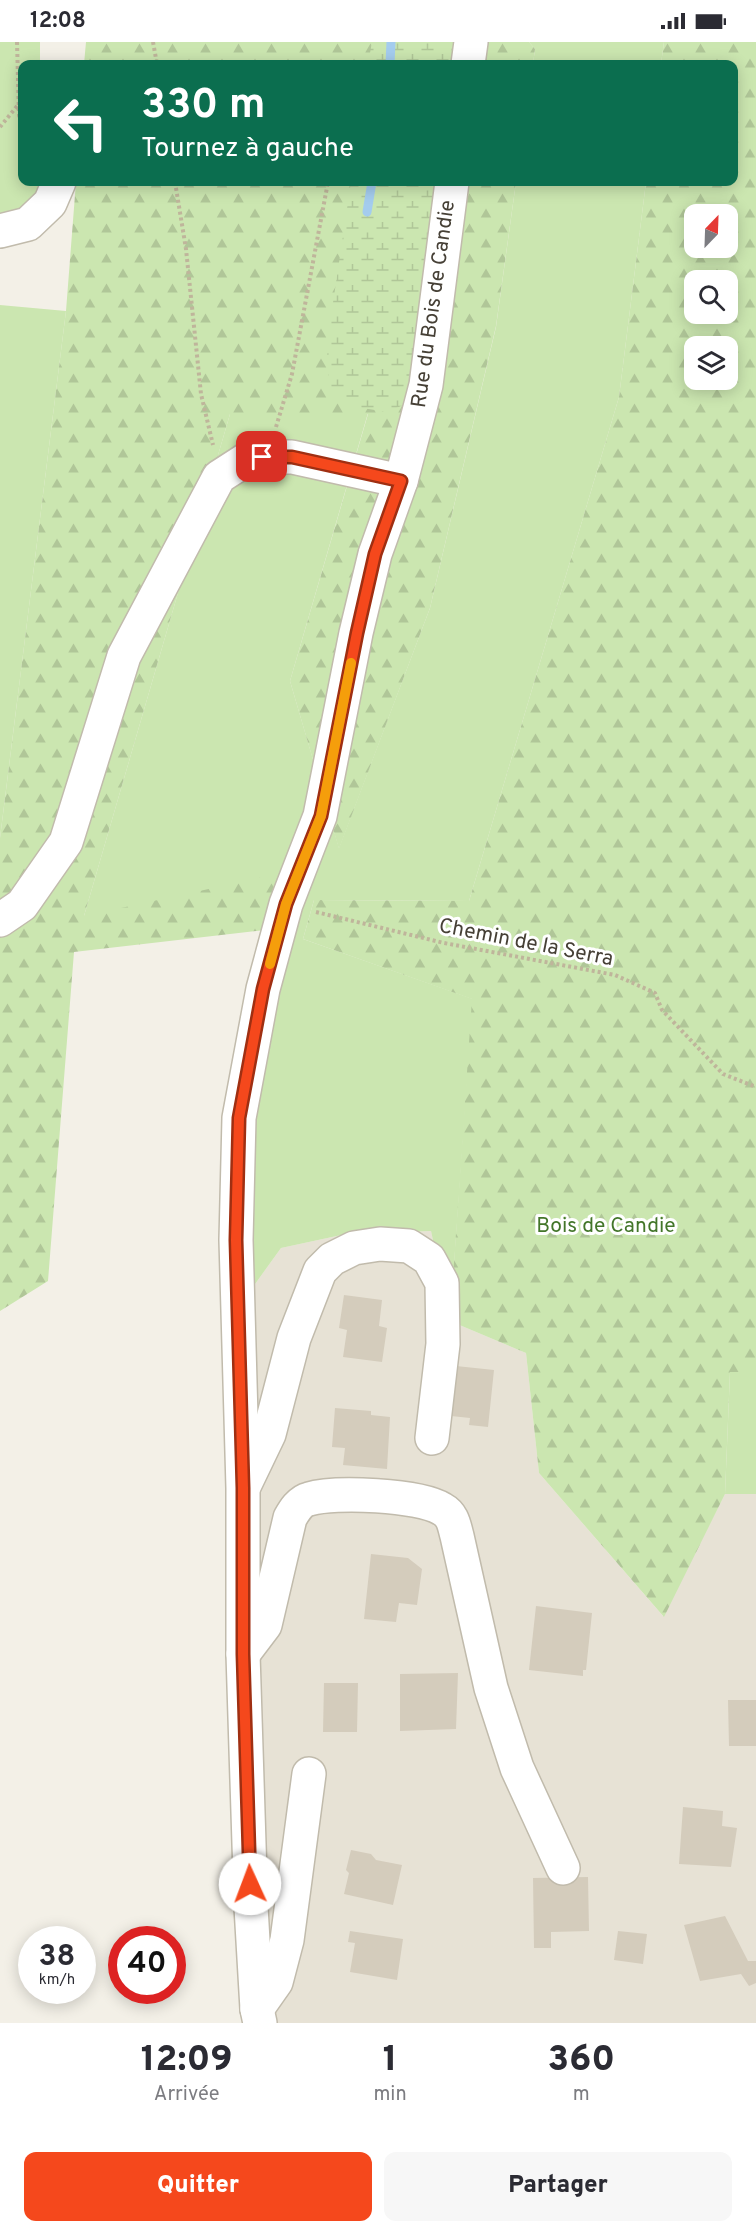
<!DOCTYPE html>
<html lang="fr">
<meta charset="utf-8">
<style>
:root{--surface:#fff;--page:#f7f7f7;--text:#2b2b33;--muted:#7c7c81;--accent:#f5481c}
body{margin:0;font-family:Overpass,sans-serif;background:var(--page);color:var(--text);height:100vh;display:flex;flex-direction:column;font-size:22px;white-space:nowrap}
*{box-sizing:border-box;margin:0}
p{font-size:20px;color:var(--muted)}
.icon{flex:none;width:33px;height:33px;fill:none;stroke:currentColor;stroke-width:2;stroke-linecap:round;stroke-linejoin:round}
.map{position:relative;height:1981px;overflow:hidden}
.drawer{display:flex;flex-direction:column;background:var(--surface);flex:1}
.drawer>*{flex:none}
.top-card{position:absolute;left:18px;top:18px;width:720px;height:126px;border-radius:12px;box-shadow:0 3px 15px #0003;background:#0b6e4f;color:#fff;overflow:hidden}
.needle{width:39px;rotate:23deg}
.tools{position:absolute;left:684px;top:162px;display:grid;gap:12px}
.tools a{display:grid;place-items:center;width:54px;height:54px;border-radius:12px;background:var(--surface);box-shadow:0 3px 15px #0003;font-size:30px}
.speed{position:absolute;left:18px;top:1884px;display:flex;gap:12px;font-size:30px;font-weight:700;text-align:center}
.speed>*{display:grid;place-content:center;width:78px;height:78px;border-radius:50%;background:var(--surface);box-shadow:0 3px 15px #0003;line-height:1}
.speed small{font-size:15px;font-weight:400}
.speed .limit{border:9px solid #d22;background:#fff;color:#111}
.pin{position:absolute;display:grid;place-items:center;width:51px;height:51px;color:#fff;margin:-26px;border-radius:12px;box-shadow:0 3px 9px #0006}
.me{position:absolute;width:66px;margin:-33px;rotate:358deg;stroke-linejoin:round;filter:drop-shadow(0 0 4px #0008)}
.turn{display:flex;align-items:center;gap:21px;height:126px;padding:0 24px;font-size:27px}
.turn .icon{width:78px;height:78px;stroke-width:2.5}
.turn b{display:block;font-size:42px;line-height:51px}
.eta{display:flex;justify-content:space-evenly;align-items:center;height:102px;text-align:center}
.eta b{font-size:36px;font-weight:800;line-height:42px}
.primary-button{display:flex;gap:12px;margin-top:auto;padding:12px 24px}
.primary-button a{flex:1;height:69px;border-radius:12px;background:var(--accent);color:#fff;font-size:24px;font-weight:800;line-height:69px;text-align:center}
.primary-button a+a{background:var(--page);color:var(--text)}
.status{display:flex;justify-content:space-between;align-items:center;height:42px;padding:0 30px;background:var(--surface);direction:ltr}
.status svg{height:16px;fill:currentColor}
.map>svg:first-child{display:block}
.residential{fill:#e7e2d5}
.grass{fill:#cbe6b0}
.forest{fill:url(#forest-firs);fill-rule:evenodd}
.wetland{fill:url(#wetland-marsh)}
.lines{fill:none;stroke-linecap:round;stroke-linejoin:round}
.stream{stroke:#a4ccee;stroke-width:9}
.building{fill:#d4ccbc}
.minor-casing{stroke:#c1bbac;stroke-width:36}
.path{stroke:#bfb59b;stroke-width:4;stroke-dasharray:3 3;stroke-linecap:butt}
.minor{stroke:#fff;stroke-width:33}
.route-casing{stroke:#9f2f12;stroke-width:15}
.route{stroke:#f5481c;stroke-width:10}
.slow{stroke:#f59e0b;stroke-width:10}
.labels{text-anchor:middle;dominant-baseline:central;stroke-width:6;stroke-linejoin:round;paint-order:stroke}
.street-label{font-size:21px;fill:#464036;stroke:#fff}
.park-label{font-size:21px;fill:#43762a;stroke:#fff}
</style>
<div class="status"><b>12:08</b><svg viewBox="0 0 49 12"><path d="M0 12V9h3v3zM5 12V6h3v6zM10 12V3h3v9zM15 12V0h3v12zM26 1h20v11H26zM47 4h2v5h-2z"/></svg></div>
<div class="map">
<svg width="756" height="1981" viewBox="0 0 756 1981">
<defs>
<pattern id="forest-firs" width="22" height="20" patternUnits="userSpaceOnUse" patternTransform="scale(1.5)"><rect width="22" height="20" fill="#cbe6b0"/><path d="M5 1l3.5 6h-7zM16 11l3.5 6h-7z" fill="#b0c698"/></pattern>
<pattern id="wetland-marsh" width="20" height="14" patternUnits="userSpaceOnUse" patternTransform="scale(1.5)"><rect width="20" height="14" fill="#cbe6b0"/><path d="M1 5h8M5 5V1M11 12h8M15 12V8" fill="none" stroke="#b0c698"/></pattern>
</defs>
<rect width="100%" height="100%" fill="#f3f0e7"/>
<polygon class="residential" points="431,1189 450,1279 526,1311 539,1431 663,1574 725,1452 756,1452 756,1981 245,1981 224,1285 281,1206 346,1192"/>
<g class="grass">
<polygon points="0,0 40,0 40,22 22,22 22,140 45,140 22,171 0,176"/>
<polygon points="529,0 664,0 661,22 533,22 535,7"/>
<polygon points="516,140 646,140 619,355 469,859 314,858 303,897 473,957 450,1279 431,1189 346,1192 281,1206 224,1285 265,888 84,874 230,372 368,371 290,639 339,806 430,566 496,285"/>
<polygon points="0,263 66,269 0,796"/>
<polygon points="730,1330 756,1330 756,1452 725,1452"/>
</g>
<g class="forest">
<polygon points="86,0 529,0 535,7 533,22 84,22"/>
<path d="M664,0H756V1330H730L725,1452L664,1575L539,1431L526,1311L450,1279L472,957L303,897L314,858L469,859L619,355L646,140H734V22H661ZM694,172H728V206H694ZM694,238H728V272H694ZM694,304H728V338H694Z"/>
<polygon points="76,140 516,140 496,284 430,566 339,807 290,639 368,372 230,372 84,874 282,831 265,888 74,910 48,1239 0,1269 0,796 66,269"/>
</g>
<g class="wetland">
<polygon points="372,0 464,0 462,22 368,22"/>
<polygon points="351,140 446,140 408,361 387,370 350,364 330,351 327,316 330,281"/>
</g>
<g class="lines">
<g class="stream">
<polyline points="390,22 391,0"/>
<polyline points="367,170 372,140"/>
</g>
</g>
<g class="building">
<polygon points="344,1253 382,1258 379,1284 387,1286 382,1320 343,1315 347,1288 339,1286"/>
<polygon points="456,1324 494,1328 488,1385 469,1383 470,1376 451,1374"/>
<polygon points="335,1366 371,1369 371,1373 390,1375 387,1427 343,1423 345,1406 332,1405"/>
<polygon points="371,1512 408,1516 422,1527 417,1563 399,1561 396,1580 364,1577"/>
<polygon points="536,1564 592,1571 586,1628 583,1628 583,1634 529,1628"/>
<polygon points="458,1631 456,1687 400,1689 400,1632"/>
<polygon points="324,1641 358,1641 357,1690 323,1690"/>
<polygon points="728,1658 756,1658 756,1704 729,1704"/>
<polygon points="683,1765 723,1769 722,1784 737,1786 731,1825 679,1822"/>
<polygon points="351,1808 371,1812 376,1818 402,1823 393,1863 344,1852 349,1831 346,1828"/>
<polygon points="588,1835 589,1889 551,1890 551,1906 534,1906 533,1836"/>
<polygon points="725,1874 748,1919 756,1919 756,1941 749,1944 741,1932 700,1939 684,1883"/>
<polygon points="350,1889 403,1897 397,1938 350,1930 355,1901 348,1900"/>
<polygon points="618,1889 647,1892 643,1922 614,1918"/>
</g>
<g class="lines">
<g class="minor-casing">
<g id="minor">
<polyline points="468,22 471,0"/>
<polyline points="0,189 28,182 50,161 59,140"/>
<polyline points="0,878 22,863 66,800 124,614 219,435 250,415 292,415 401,439"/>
<polyline points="245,1442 269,1392 294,1296 320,1229 332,1217 354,1206 380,1202 409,1204 429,1217 442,1241 443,1302 432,1396"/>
<path d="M243,1612L265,1583L290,1476C294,1469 300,1459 309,1457C335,1449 419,1453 442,1467C453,1473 454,1483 457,1494L491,1646L517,1726L563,1826"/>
<polyline points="257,1967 276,1940 287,1898 309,1732"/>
<polyline points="260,1981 257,1967 251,1865 243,1612 243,1446 236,1198 239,1076 263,947 286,862 320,774 356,591 375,512 401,439 426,343 452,140"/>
</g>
</g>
<g class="path">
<polyline points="17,0 19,73 22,85"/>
<polyline points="153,0 157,22"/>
<polyline points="0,85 18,63"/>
<polyline points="175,140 186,207 201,352 213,403"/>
<polyline points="276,385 292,332 328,140"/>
<polyline points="316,870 444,901 615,933 655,951 662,968 723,1032 756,1045"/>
</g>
<use href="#minor" class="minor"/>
</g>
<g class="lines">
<g class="route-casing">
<polyline id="route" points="250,1842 243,1612 243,1446 236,1198 239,1076 263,947 286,862 321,774 357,591 375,512 401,439 292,415 262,415"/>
</g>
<use href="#route" class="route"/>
<polyline class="slow" points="270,922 286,862 321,774 351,621"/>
</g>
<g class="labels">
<g class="street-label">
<text transform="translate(434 262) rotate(-82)">Rue du Bois de Candie</text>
<text transform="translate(526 901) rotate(11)">Chemin de la Serra</text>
</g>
<g class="park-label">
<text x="606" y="1184">Bois de Candie</text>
</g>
</g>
</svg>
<div class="tools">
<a><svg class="needle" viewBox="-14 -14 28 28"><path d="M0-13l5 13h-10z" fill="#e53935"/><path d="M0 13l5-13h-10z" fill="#7c7c81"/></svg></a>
<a><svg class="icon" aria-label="search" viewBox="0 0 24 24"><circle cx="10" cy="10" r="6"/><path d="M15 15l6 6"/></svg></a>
<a><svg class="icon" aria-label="layers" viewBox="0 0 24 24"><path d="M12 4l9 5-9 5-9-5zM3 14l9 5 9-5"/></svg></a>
</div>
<div class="speed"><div>38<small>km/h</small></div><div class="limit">40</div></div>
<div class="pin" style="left:262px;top:415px;background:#d93025"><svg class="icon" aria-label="arrive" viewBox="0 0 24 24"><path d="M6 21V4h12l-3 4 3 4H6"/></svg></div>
<svg class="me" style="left:250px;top:1842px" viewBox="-20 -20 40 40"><circle r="19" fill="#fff"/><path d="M0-13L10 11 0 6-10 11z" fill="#f5481c"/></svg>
<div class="top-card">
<div class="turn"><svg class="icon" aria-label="left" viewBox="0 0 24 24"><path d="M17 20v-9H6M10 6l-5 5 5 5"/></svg><div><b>330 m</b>Tournez à gauche</div></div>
</div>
</div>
<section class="drawer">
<div class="eta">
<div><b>12:09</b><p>Arrivée</p></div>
<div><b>1</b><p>min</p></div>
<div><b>360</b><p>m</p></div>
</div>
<div class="primary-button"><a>Quitter</a><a>Partager</a></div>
</section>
